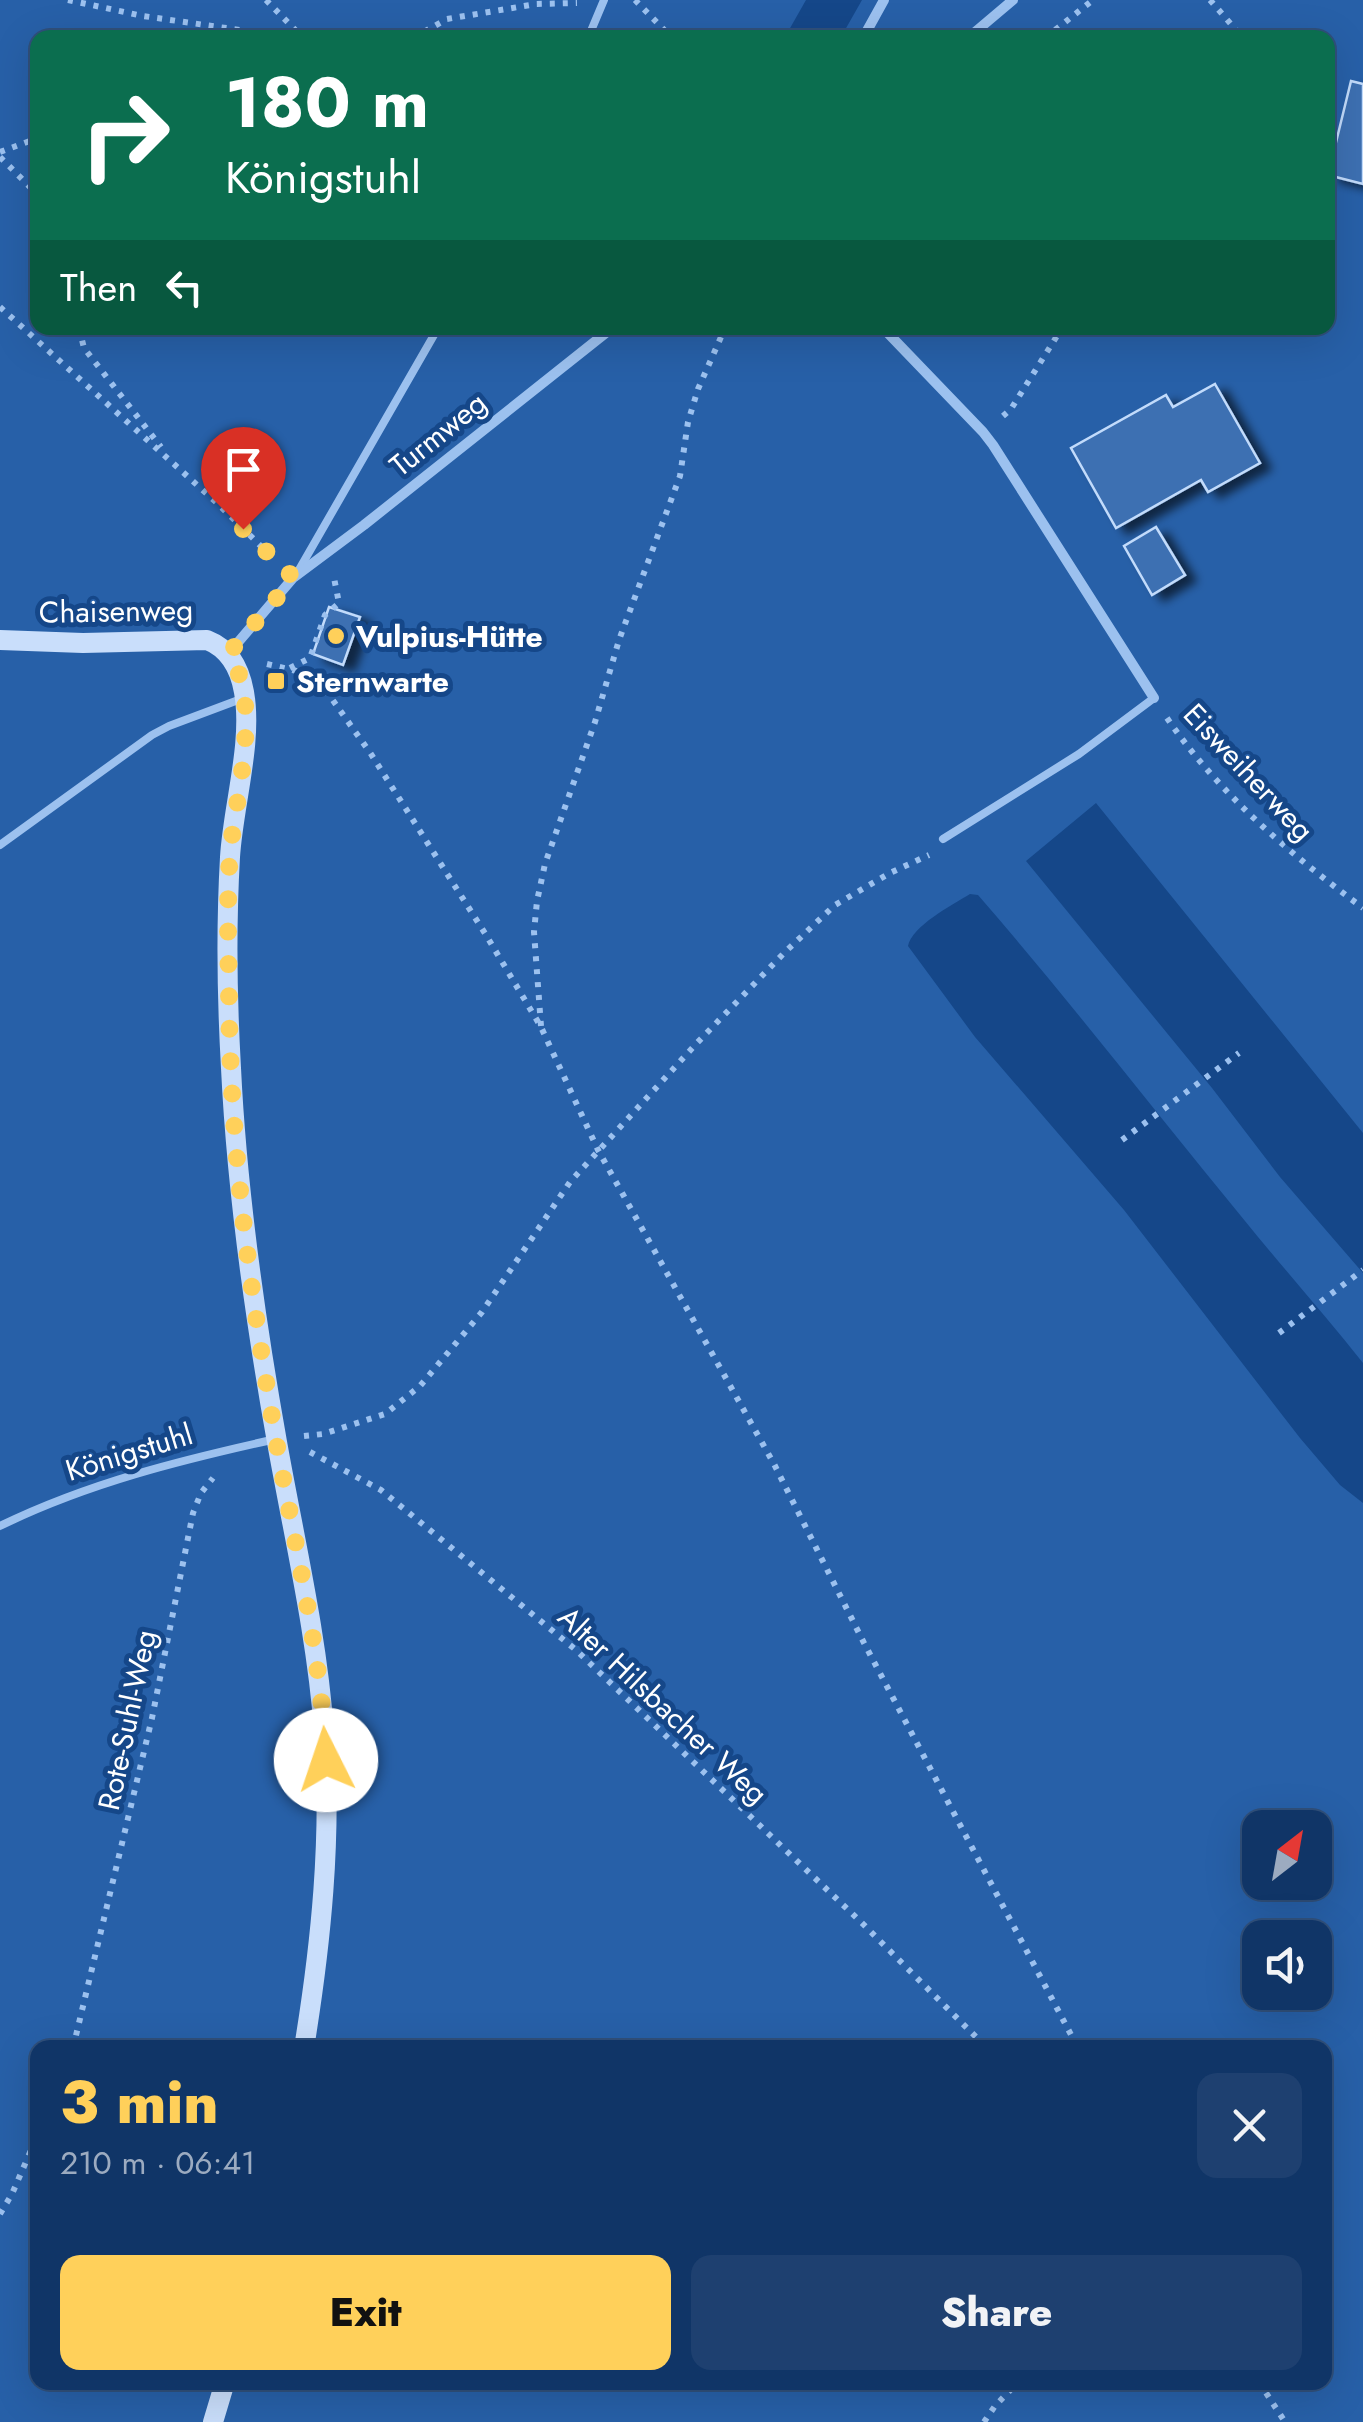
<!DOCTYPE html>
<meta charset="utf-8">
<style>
:root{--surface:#103567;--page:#1e4070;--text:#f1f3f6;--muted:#9cabc0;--line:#30507b;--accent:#ffd05a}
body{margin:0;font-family:Jost,sans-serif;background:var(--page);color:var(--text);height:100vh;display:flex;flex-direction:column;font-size:38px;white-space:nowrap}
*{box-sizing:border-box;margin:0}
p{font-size:32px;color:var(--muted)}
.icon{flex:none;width:55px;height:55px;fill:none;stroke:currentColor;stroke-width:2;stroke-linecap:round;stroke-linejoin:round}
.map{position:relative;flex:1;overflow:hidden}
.drawer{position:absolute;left:30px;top:2040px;width:1302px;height:350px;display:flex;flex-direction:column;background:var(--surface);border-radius:20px;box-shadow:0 10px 40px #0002,0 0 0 2px var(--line)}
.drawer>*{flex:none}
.guide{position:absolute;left:30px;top:30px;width:1305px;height:305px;border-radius:20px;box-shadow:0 10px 40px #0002,0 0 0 2px var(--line);background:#0b6e4f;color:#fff;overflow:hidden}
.needle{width:65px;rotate:31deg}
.tools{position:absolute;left:1242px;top:1810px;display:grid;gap:20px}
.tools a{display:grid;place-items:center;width:90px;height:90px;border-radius:20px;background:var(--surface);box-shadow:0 10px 40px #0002,0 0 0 2px var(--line);font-size:50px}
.pin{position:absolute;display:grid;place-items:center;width:85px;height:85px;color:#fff;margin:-102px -42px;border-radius:50% 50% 50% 0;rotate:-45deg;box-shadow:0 0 10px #0007}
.pin .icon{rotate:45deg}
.me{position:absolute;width:110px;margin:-55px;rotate:356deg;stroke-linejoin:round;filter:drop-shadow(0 0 8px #0008)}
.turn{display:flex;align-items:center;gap:35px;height:210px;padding:0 30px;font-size:45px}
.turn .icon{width:130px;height:130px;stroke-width:2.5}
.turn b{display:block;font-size:70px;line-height:85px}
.then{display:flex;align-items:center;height:95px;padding:0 30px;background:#0003;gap:20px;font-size:38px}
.round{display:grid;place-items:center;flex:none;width:105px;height:105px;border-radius:20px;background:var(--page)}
.summary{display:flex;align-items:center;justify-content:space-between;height:170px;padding:0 30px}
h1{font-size:60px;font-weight:800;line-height:75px;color:var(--accent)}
.primary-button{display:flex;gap:20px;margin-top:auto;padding:20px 30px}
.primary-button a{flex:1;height:115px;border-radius:20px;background:var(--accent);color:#111;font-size:40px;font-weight:800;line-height:115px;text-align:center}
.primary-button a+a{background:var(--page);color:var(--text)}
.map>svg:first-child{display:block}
.green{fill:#2760a8;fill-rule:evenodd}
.building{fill:#3d70b2;stroke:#c2dbfb;stroke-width:2.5;filter:url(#shadow)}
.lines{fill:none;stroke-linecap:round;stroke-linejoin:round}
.path{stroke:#9cc1ef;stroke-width:6;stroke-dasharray:5 8;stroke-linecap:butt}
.lane{stroke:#9cc1ef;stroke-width:8}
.street{stroke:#9cc1ef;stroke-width:10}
.secondary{stroke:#c9defb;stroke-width:20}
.route{stroke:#ffd05a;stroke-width:18;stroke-dasharray:0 32.4}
.poi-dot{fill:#ffd05a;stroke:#154789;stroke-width:4}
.labels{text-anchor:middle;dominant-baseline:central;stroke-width:10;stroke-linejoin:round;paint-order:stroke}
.street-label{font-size:30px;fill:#fff;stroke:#154789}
.poi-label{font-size:30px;font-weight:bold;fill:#fff;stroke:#154789;text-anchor:start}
</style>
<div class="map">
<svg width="1363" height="2422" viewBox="0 0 1363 2422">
<defs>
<filter id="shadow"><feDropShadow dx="11" dy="6" stdDeviation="5" flood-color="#0009"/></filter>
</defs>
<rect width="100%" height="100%" fill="#154789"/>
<path class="green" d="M0,0H806L785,37L38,38V328H1328V38L841,37L862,0H1363V1133L1096,803L1026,861L1212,1088L1280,1177L1363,1273V1363C1325,1315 1284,1269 1245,1221C1156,1113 1070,1001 978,895L970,894C952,905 912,926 908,946L975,1037L1124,1210L1300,1438L1340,1485L1363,1503V2422H0ZM1260,1828H1315V1882H1260ZM1260,1938H1315V1992H1260ZM38,2048H1325V2382H38Z"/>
<g class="building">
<polygon points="1351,81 1363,84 1363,184 1328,175"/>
<polygon points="1215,384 1260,463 1208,492 1201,480 1116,528 1071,448 1166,395 1173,407"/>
<polygon points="1156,527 1185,575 1152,595 1124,546"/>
<polygon points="329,607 360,617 343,665 313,654"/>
</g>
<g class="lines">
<g class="path">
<polyline points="68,0 143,16 295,38"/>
<polyline points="266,0 303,38"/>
<polyline points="635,0 672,38"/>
<polyline points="1210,0 1243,38"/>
<polyline points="413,38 447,19 536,4 577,3"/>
<polyline points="1045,38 1093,0"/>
<polyline points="1328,130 1337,133"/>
<polyline points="0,152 38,138"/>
<polyline points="0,157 38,195"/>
<polyline points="0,307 217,503 275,560"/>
<polyline points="79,328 84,348 161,447"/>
<polyline points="1003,416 1011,409 1062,328"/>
<polyline points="267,664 301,672 327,692 371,754 486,935 541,1027 598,1150 774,1464 864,1643 1078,2048"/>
<polyline points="290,668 310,658 325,615 339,603 334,578"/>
<path d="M1167,718C1219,794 1290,854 1363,908"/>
<polyline points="541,1026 534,932 537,901 545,864 595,722 619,640 680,476 688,422 698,389 725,328"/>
<polyline points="1122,1140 1239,1053"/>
<polyline points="1279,1333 1363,1270"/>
<polyline points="304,1436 323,1434 385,1414 420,1386 482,1312 570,1182 696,1044 785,952 835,905 890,873 929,855"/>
<polyline points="310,1452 381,1490 576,1650 863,1924 987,2048"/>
<polyline points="73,2048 152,1718 193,1513 201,1493 213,1478"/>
<polyline points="0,2214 12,2194 38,2134"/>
<polyline points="1259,2382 1285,2422"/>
<polyline points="984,2422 995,2406 1018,2382"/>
</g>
<g class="lane">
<polyline points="588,38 604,0"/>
<polyline points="296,575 438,328"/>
<polyline points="943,839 1079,754 1154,698"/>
<polyline points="0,845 152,735 169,726 241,699"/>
<path d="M0,1526C88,1483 181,1460 276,1439"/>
</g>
<g class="street">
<polyline points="863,38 884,0"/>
<polyline points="968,38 1013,0"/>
<polyline points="883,328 983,432 993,445 1154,698"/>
<polyline points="228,654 293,578 364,525 612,328"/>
</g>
<g class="secondary">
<path d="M0,640L83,643L207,640C230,649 240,669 244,692C253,742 233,806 230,857C226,927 227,998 231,1068C237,1193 255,1319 277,1442C294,1538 317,1634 324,1732C332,1837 321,1944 304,2048"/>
<polyline points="213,2422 225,2382"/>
</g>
</g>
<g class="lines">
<path class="route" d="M243,529L294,578L228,654C264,699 235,799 230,853C227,898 228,944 229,989C229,1140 250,1291 276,1440C295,1546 321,1652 326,1760"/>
</g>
<g class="poi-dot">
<circle cx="336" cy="636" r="10"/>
<rect x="266" y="671" width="20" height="20" rx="5"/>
</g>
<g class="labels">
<g class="street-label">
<text transform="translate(438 434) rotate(-39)">Turmweg</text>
<text transform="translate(116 611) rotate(-1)">Chaisenweg</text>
<text transform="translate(1249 772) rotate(47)">Eisweiherweg</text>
<text transform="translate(129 1452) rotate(-17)">Königstuhl</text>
<text transform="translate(663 1705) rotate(43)">Alter Hilsbacher Weg</text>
<text transform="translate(127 1720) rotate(-78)">Rote-Suhl-Weg</text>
</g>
<g class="poi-label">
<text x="356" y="636">Vulpius-Hütte</text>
<text x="296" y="681">Sternwarte</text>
</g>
</g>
</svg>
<div class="tools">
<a><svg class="needle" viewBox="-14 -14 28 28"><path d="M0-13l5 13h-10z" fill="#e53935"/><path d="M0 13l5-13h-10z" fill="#9cabc0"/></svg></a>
<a><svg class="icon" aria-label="sound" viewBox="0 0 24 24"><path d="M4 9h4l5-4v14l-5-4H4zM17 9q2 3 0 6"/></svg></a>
</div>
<div class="pin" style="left:243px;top:529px;background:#d93025"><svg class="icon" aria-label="arrive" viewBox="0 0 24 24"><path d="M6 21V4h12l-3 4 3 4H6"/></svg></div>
<svg class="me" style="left:326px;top:1760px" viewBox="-20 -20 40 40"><circle r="19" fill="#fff"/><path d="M0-13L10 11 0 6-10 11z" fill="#ffd05a"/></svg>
<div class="guide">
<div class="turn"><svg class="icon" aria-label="right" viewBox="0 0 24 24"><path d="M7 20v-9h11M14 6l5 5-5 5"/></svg><div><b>180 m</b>Königstuhl</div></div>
<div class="then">Then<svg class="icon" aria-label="left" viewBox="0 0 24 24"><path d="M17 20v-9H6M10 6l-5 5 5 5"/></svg></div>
</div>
<section class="drawer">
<div class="summary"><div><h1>3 min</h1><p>210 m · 06:41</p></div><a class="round"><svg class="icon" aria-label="close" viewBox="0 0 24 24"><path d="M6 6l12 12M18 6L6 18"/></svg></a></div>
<div class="primary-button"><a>Exit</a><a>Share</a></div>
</section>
</div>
